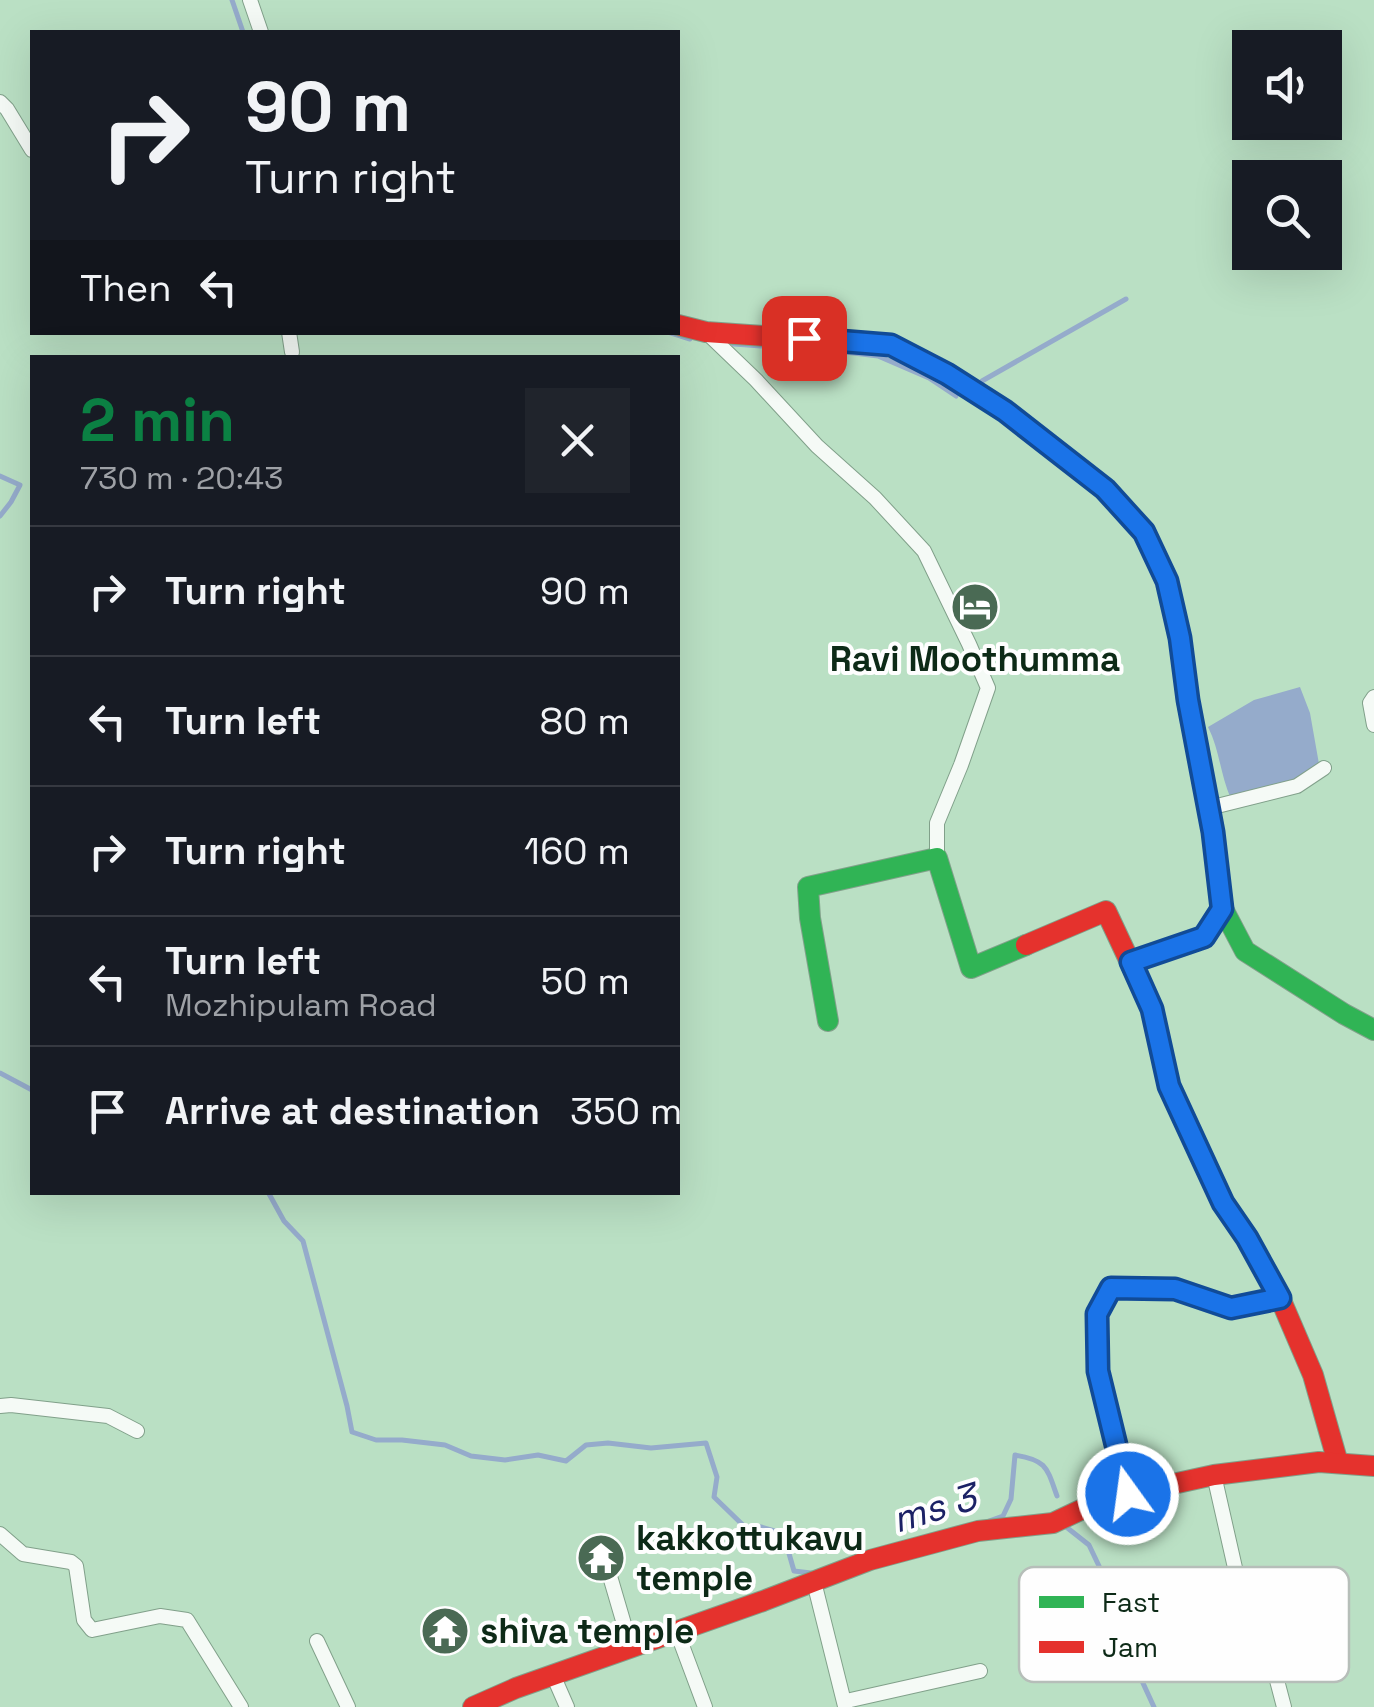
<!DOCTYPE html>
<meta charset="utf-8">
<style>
:root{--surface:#171b24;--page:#20242c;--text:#f1f3f6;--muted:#9ea1a6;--line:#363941;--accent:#0b8043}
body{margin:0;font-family:"Space Grotesk",sans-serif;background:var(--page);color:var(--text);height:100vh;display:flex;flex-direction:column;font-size:38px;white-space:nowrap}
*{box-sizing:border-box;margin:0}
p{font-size:32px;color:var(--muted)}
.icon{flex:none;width:55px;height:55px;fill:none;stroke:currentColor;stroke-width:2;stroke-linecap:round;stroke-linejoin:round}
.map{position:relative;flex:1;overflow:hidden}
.panel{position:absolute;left:30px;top:355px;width:650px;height:840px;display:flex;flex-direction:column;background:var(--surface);border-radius:0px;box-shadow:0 10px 40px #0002}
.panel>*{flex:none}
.hud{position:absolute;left:30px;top:30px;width:650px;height:305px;border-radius:0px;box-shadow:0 10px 40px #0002;background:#171b24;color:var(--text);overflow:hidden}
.controls{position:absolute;left:1232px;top:30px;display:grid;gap:20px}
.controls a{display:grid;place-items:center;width:110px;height:110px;border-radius:0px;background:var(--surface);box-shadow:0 10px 40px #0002;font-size:50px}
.pin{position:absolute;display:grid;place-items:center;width:85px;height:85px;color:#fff;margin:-42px;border-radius:20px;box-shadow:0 5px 15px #0006}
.me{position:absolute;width:110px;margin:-55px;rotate:346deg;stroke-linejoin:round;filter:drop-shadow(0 0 8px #0008)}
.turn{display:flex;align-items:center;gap:35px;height:210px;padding:0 50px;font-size:45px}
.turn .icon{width:130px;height:130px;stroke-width:2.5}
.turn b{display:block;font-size:70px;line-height:85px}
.then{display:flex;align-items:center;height:95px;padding:0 50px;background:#0003;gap:20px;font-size:38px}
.round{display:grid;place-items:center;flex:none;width:105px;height:105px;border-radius:0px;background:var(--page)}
.head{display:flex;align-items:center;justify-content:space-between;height:170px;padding:0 50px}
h1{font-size:60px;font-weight:700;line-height:75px;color:var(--accent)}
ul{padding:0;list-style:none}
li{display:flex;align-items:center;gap:30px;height:130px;padding:0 50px;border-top:2px solid var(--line)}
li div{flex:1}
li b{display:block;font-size:38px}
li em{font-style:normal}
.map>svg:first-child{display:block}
.water{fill:#95abcb}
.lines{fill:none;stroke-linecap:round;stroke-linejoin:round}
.stream{stroke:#95abcb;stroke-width:5}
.street-casing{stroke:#81a08a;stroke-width:16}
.fast-casing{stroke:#81a08a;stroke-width:22}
.jam-casing{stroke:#81a08a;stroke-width:22}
.street{stroke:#f5faf6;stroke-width:14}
.fast{stroke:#30b455;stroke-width:20}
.jam{stroke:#e5322d;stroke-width:20}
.route-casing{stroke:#114b97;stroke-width:25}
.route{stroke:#1a73e8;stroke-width:18}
.labels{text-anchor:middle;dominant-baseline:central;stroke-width:8;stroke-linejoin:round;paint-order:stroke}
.poi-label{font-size:35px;font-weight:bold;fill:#0d2a17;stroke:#fefefe;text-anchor:start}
.water-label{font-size:38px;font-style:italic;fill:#1b2165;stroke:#fefefe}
.key{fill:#fefefe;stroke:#b6beb9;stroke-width:2.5}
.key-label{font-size:28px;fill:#0d2a17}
</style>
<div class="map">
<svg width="1374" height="1707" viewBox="0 0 1374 1707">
<rect width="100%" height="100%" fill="#bae0c4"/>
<path class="water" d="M1300,687L1310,713L1319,764L1299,781L1231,799C1220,774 1220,751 1208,727L1254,700Z"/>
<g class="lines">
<g class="stream">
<polyline points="232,0 243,32"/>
<polyline points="668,332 690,339"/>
<polyline points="734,344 761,346"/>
<polyline points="837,351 878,356 929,378 956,396 944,388"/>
<polyline points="982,381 1126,299"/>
<polyline points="0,476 20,485 11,502 0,516"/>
<polyline points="0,1073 32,1090"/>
<polyline points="198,1192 199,1192"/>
<polyline points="268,1192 284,1221 303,1241 347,1406 352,1432 376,1440 402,1440 445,1445 471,1456 505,1460 538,1455 566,1461 586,1445 608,1443 651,1448 706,1443 717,1477 714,1497 745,1527 761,1527 778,1532 788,1550 794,1571 811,1573"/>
<path d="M989,1521L1003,1516L1011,1499L1015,1455C1047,1460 1047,1468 1057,1496"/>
<polyline points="1065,1526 1089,1545 1109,1587 1119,1631 1154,1707"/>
</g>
<g class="street-casing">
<g id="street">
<polyline points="250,0 261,32"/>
<polyline points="0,102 7,109 32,150"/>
<polyline points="289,332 292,352"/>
<polyline points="706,332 756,380 817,446 875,498 924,551 969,644 988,688 961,765 937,823 937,858"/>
<polyline points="1374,697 1370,703 1374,725"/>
<polyline points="1209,808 1297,786 1324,768"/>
<polyline points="1131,961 1205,937 1223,909"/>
<polyline points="0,1406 11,1405 108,1416 137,1431"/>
<polyline points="1214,1475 1238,1581 1274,1669 1284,1707"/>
<polyline points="1129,1494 1099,1371 1097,1314 1111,1288 1175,1289 1231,1308 1280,1298"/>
<polyline points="0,1534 23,1554 71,1562 76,1566 84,1620 92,1630 160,1616 187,1620 241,1707"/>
<polyline points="602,1549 631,1648"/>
<polyline points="814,1582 845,1706"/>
<polyline points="677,1632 705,1707"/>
<polyline points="317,1641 348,1707"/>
<polyline points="553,1675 567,1707"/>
<polyline points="846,1701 980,1671"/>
</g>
</g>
<g class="fast-casing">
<g id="fast">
<polyline points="1083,472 1105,489 1145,532 1167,581 1180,638 1187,700 1213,832 1223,909 1245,951 1344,1014 1374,1030"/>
<polyline points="828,1021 810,918 808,887 937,858 971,968 1026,945"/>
</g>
</g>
<g class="jam-casing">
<g id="jam">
<polyline points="678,325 706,332 891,345 947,375 1005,411 1083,472"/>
<polyline points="1026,945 1106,911 1152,1009 1169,1086 1223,1203 1247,1238 1280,1298 1313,1375 1338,1463"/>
<polyline points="473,1707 516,1688 763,1601 870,1560 978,1531 1053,1523 1104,1499 1214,1475 1319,1462 1374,1466"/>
</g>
</g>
<use href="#street" class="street"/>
<use href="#fast" class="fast"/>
<use href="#jam" class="jam"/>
</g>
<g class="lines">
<g class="route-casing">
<polyline id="route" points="804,338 891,345 947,374 1005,411 1105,489 1144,532 1167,581 1180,638 1188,700 1213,832 1222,909 1204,937 1131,962 1152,1009 1169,1086 1223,1203 1247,1238 1280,1298 1231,1308 1175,1289 1111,1288 1097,1314 1098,1371 1128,1494"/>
</g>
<use href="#route" class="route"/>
</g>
<defs>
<g id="hotel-disc" transform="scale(2.5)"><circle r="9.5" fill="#4a6a54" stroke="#fefefe"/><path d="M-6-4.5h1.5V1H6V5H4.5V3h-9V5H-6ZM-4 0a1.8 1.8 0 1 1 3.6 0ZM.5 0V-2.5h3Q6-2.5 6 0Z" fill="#fff"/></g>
<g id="temple-disc" transform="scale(2.5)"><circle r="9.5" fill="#4a6a54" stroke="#fefefe"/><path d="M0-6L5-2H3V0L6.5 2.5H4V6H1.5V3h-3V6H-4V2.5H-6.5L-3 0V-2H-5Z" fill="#fff"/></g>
</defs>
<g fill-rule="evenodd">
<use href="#hotel-disc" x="975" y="607"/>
<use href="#temple-disc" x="601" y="1558"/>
<use href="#temple-disc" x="445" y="1631"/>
</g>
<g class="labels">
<g class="poi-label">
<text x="975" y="659" text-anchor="middle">Ravi Moothumma</text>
<text x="636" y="1538">kakkottukavu<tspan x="636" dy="40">temple</tspan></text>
<text x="480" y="1631">shiva temple</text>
</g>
<g class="water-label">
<text transform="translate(934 1508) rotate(-17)">ms 3</text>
</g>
</g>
<rect x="1019" y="1567" width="330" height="115" rx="15" class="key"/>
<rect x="1039" y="1596" width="45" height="12" fill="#30b455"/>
<rect x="1039" y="1641" width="45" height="12" fill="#e5322d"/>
<g class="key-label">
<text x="1102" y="1612">Fast</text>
<text x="1102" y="1657">Jam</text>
</g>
</svg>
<div class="controls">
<a><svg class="icon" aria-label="sound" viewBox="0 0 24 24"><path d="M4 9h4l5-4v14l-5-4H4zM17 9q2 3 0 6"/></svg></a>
<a><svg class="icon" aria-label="search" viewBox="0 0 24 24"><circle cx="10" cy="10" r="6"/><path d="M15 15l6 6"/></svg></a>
</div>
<div class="pin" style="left:804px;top:338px;background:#d93025"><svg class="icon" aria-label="arrive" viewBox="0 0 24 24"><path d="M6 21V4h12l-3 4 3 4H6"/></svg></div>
<svg class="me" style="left:1128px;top:1494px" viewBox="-20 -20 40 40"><circle r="17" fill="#1a73e8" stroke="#fff" stroke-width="3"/><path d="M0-11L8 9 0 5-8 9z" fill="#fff"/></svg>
<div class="hud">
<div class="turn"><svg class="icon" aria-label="right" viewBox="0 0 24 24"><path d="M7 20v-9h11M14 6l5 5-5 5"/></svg><div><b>90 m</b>Turn right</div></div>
<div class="then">Then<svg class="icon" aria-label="left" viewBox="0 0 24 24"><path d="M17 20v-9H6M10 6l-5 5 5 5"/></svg></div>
</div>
<section class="panel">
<div class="head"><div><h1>2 min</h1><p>730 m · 20:43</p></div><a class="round"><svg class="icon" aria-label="close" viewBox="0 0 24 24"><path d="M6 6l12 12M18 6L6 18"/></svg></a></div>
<ul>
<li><svg class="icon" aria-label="right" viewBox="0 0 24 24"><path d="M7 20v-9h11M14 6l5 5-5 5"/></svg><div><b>Turn right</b></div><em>90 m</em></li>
<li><svg class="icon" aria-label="left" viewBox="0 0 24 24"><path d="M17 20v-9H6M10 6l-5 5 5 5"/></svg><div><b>Turn left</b></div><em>80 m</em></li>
<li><svg class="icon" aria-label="right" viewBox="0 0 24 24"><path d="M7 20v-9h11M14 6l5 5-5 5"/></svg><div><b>Turn right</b></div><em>160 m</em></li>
<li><svg class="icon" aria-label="left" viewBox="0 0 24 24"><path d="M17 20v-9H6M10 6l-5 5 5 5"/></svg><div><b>Turn left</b><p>Mozhipulam Road</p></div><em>50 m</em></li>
<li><svg class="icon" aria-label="arrive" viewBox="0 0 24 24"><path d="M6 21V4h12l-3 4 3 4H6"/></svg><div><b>Arrive at destination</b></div><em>350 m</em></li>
</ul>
</section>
</div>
